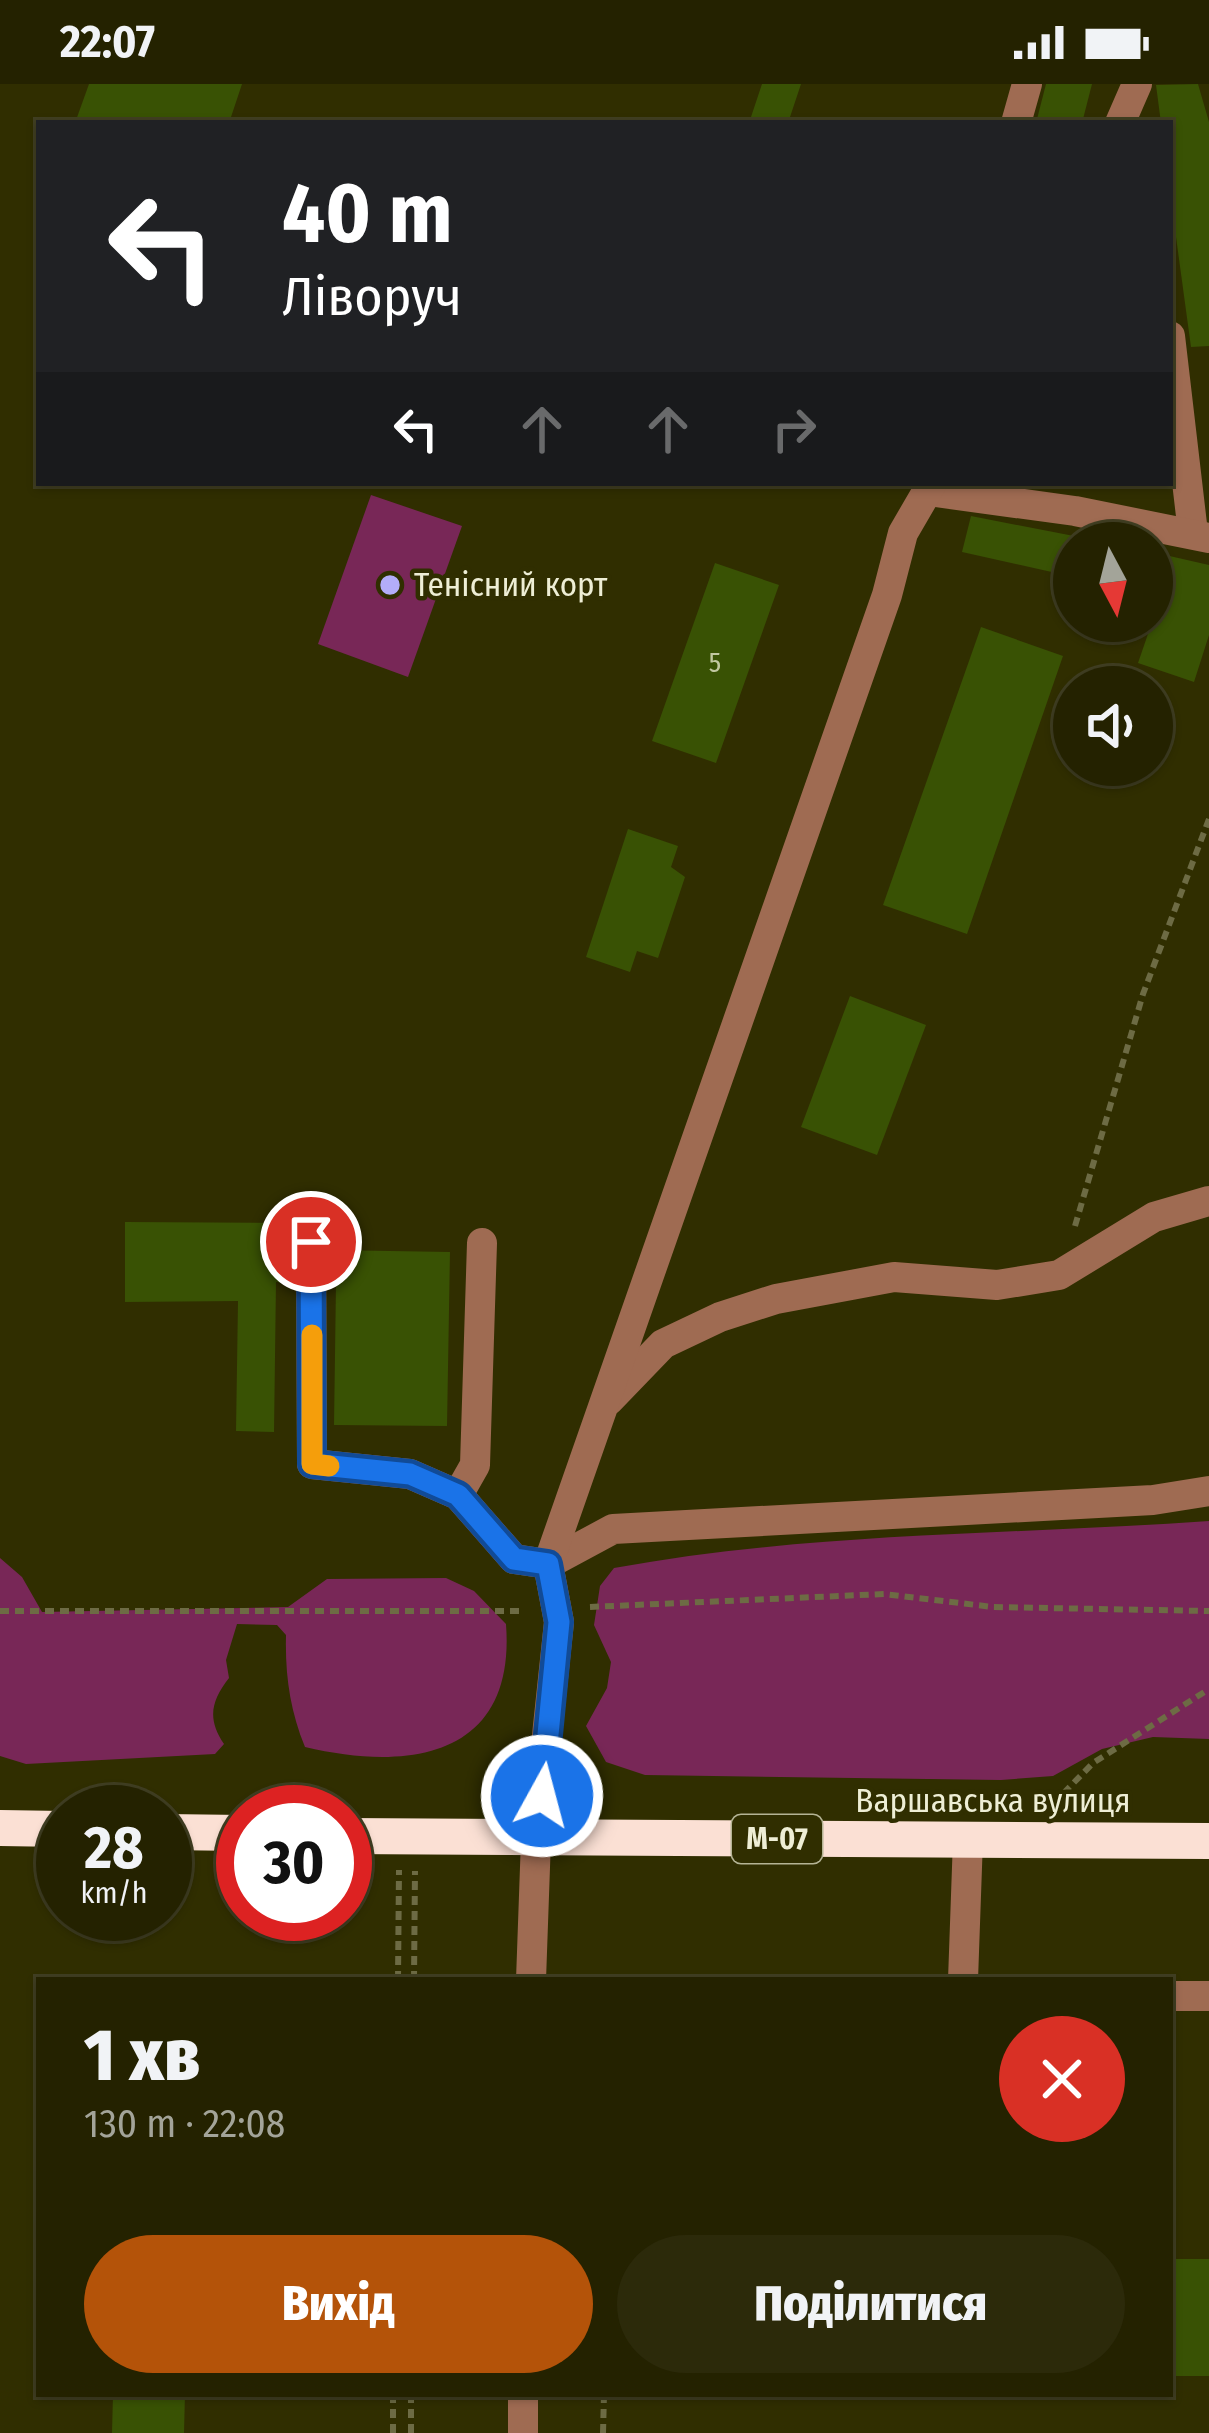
<!DOCTYPE html>
<html lang="uk">
<meta charset="utf-8">
<style>
:root{--surface:#242200;--page:#2c2a0a;--text:#f1f3f6;--muted:#a3a499;--line:#413f22;--accent:#b45309}
body{margin:0;font-family:"Fira Sans Condensed",sans-serif;background:var(--page);color:var(--text);height:100vh;display:flex;flex-direction:column;font-size:45px;white-space:nowrap}
*{box-sizing:border-box;margin:0}
p{font-size:39px;color:var(--muted)}
.icon{flex:none;width:66px;height:66px;fill:none;stroke:currentColor;stroke-width:2;stroke-linecap:round;stroke-linejoin:round}
.map{position:relative;flex:1;overflow:hidden}
.panel{position:absolute;left:36px;top:1893px;width:1137px;height:420px;display:flex;flex-direction:column;background:var(--surface);border-radius:0px;box-shadow:0 3px 9px #0004,0 0 0 3px var(--line)}
.panel>*{flex:none}
.banner{position:absolute;left:36px;top:36px;width:1137px;height:366px;border-radius:0px;box-shadow:0 3px 9px #0004,0 0 0 3px var(--line);background:#202124;color:#fff;overflow:hidden}
.needle{width:78px;rotate:173deg}
.buttons{position:absolute;left:1053px;top:438px;display:grid;gap:24px}
.buttons a{display:grid;place-items:center;width:120px;height:120px;border-radius:50%;background:var(--surface);box-shadow:0 3px 9px #0004,0 0 0 3px var(--line);font-size:60px}
.speed{position:absolute;left:36px;top:1701px;display:flex;gap:24px;font-size:60px;font-weight:700;text-align:center}
.speed>*{display:grid;place-content:center;width:156px;height:156px;border-radius:50%;background:var(--surface);box-shadow:0 3px 9px #0004,0 0 0 3px var(--line);line-height:1}
.speed small{font-size:30px;font-weight:400}
.speed .limit{border:18px solid #d22;background:#fff;color:#111}
.pin{position:absolute;display:grid;place-items:center;width:102px;height:102px;color:#fff;margin:-51px;border:6px solid #fff;border-radius:50%;box-shadow:0 3px 12px #0007}
.me{position:absolute;width:132px;margin:-66px;rotate:7deg;stroke-linejoin:round;filter:drop-shadow(0 0 9px #0008)}
.turn{display:flex;align-items:center;gap:42px;height:252px;padding:0 48px;font-size:54px}
.turn .icon{width:156px;height:156px;stroke-width:2.5}
.turn b{display:block;font-size:84px;line-height:102px}
.lanes{display:flex;align-items:center;height:114px;padding:0 48px;background:#0003;justify-content:center;gap:60px;direction:ltr}
.lanes .off{opacity:.35}
.round{display:grid;place-items:center;flex:none;width:126px;height:126px;border-radius:63px;background:var(--page)}
.summary{display:flex;align-items:center;justify-content:space-between;height:204px;padding:0 48px}
h1{font-size:72px;font-weight:800;line-height:90px}
.primary-button{display:flex;gap:24px;margin-top:auto;padding:24px 48px}
.primary-button a{flex:1;height:138px;border-radius:72px;background:var(--accent);color:#fff;font-size:48px;font-weight:800;line-height:138px;text-align:center}
.primary-button a+a{background:var(--page);color:var(--text)}
.status{display:flex;justify-content:space-between;align-items:center;height:84px;padding:0 60px;background:var(--surface);direction:ltr}
.status svg{height:33px;fill:currentColor}
.map>svg:first-child{display:block}
.green{fill:#782757}
.building{fill:#395204}
.lines{fill:none;stroke-linecap:round;stroke-linejoin:round}
.path{stroke:#6d6b44;stroke-width:6;stroke-dasharray:9 6;stroke-linecap:butt}
.minor{stroke:#9f6b52;stroke-width:30}
.highway{stroke:#fbe0d4;stroke-width:36}
.route-casing{stroke:#114b97;stroke-width:30}
.route{stroke:#1a73e8;stroke-width:21}
.slow{stroke:#f59e0b;stroke-width:21}
.poi-dot{fill:#b3adf9;stroke:#302e00;stroke-width:4.5}
.labels{text-anchor:middle;dominant-baseline:central;stroke-width:9;stroke-linejoin:round;paint-order:stroke}
.number-label{font-size:27px;fill:#c1c7a1}
.shield{fill:#302e00;stroke:#b5b495;stroke-width:3}
.shield-label{font-size:30px;font-weight:bold;fill:#eeeed5}
.poi-label{font-size:33px;fill:#eeeed5;stroke:#302e00;text-anchor:start}
.street-label{font-size:33px;fill:#eeeed5;stroke:#302e00}
</style>
<div class="status"><b>22:07</b><svg viewBox="0 0 49 12"><path d="M0 12V9h3v3zM5 12V6h3v6zM10 12V3h3v9zM15 12V0h3v12zM26 1h20v11H26zM47 4h2v5h-2z"/></svg></div>
<div class="map">
<svg width="1209" height="2349" viewBox="0 0 1209 2349">
<rect width="100%" height="100%" fill="#302e00"/>
<g class="green">
<polygon points="371,411 462,442 408,593 318,560"/>
<path d="M1209,1437V1655L1153,1653L1102,1665L1053,1692L1001,1696L645,1691L606,1678L586,1642L607,1604L611,1578L594,1541L600,1502L614,1484C809,1448 1011,1451 1209,1437Z"/>
<path d="M0,1474L22,1493L42,1528L288,1523L327,1495L446,1494L474,1507L506,1540C516,1672 411,1688 305,1663C290,1626 285,1591 286,1551L277,1541L237,1540L226,1576L229,1594C211,1617 207,1635 224,1660L215,1670L26,1680L0,1672Z"/>
</g>
<g class="building">
<polygon points="89,0 242,0 229,39 75,39"/>
<polygon points="762,0 801,0 788,39 749,39"/>
<polygon points="1046,0 1092,0 1082,39 1036,39"/>
<polygon points="1198,0 1209,38 1209,262 1191,263 1170,109 1170,39 1161,39 1156,1"/>
<polygon points="971,432 1074,452 1074,493 962,468"/>
<polygon points="1152,468 1209,481 1209,551 1194,598 1138,579 1161,512 1152,510"/>
<polygon points="715,479 779,501 716,679 652,657"/>
<polygon points="981,543 1063,572 967,850 883,821"/>
<polygon points="628,745 678,762 671,783 685,793 658,874 637,867 630,888 586,873"/>
<polygon points="850,912 926,941 877,1071 801,1043"/>
<polygon points="125,1138 295,1139 292,1199 276,1198 274,1348 236,1347 238,1217 125,1218"/>
<polygon points="331,1166 450,1168 447,1342 334,1341 336,1199 331,1199"/>
<rect x="1170" y="2175" width="39" height="117"/>
<polygon points="113,2310 185,2310 184,2349 112,2349"/>
</g>
<g class="lines">
<g class="path">
<polyline points="1075,1142 1143,910 1209,735"/>
<polyline points="590,1523 884,1510 993,1523 1209,1527"/>
<polyline points="0,1527 523,1527"/>
<polyline points="1053,1720 1093,1679 1209,1605"/>
<polyline points="398,1896 399,1786"/>
<polyline points="414,1896 415,1787"/>
<polyline points="393,2349 393,2310"/>
<polyline points="411,2349 411,2310"/>
<polyline points="603,2349 604,2310"/>
</g>
<g class="minor">
<polyline points="1016,39 1027,0"/>
<polyline points="1120,39 1137,0"/>
<polyline points="1170,252 1193,449"/>
<polyline points="928,407 1075,427 1209,454"/>
<polyline points="311,1158 312,1380 410,1390 458,1411 514,1475 548,1480 613,1445 1153,1416 1209,1407"/>
<polyline points="609,1316 663,1260 720,1233 776,1215 894,1193 997,1201 1059,1191 1154,1133 1209,1117"/>
<polyline points="458,1411 475,1381 482,1159"/>
<polyline points="531,1896 536,1755 559,1538 548,1480 887,511 903,449 932,399"/>
<polyline points="963,1896 968,1755"/>
<polyline points="1170,1912 1209,1912"/>
<polyline points="523,2349 523,2310"/>
</g>
<g class="highway">
<polyline points="0,1744 63,1745"/>
<polyline points="165,1748 243,1749"/>
<polyline points="345,1752 1209,1757"/>
</g>
</g>
<g class="lines">
<g class="route-casing">
<polyline id="route" points="311,1158 312,1380 410,1390 458,1411 514,1475 548,1480 559,1538 542,1712"/>
</g>
<use href="#route" class="route"/>
<polyline class="slow" points="312,1251 312,1380 329,1382"/>
</g>
<circle class="poi-dot" cx="390" cy="501" r="12"/>
<g class="labels">
<g class="number-label">
<text x="715" y="579">5</text>
</g>
<rect class="shield" x="732" y="1731" width="90" height="48" rx="9"/>
<g class="shield-label">
<text x="777" y="1755">М-07</text>
</g>
<g class="poi-label">
<text x="414" y="501">Тенісний корт</text>
</g>
<g class="street-label">
<text x="993" y="1717">Варшавська вулиця</text>
</g>
</g>
</svg>
<div class="buttons">
<a><svg class="needle" viewBox="-14 -14 28 28"><path d="M0-13l5 13h-10z" fill="#e53935"/><path d="M0 13l5-13h-10z" fill="#a3a499"/></svg></a>
<a><svg class="icon" aria-label="sound" viewBox="0 0 24 24"><path d="M4 9h4l5-4v14l-5-4H4zM17 9q2 3 0 6"/></svg></a>
</div>
<div class="speed"><div>28<small>km/h</small></div><div class="limit">30</div></div>
<div class="pin" style="left:311px;top:1158px;background:#d93025"><svg class="icon" aria-label="arrive" viewBox="0 0 24 24"><path d="M6 21V4h12l-3 4 3 4H6"/></svg></div>
<svg class="me" style="left:542px;top:1712px" viewBox="-20 -20 40 40"><circle r="17" fill="#1a73e8" stroke="#fff" stroke-width="3"/><path d="M0-11L8 9 0 5-8 9z" fill="#fff"/></svg>
<div class="banner">
<div class="turn"><svg class="icon" aria-label="left" viewBox="0 0 24 24"><path d="M17 20v-9H6M10 6l-5 5 5 5"/></svg><div><b>40 m</b>Ліворуч</div></div>
<div class="lanes"><svg class="icon" aria-label="left" viewBox="0 0 24 24"><path d="M17 20v-9H6M10 6l-5 5 5 5"/></svg><svg class="icon off" aria-label="ahead" viewBox="0 0 24 24"><path d="M12 20V5M6 11l6-6 6 6"/></svg><svg class="icon off" aria-label="ahead" viewBox="0 0 24 24"><path d="M12 20V5M6 11l6-6 6 6"/></svg><svg class="icon off" aria-label="right" viewBox="0 0 24 24"><path d="M7 20v-9h11M14 6l5 5-5 5"/></svg></div>
</div>
<section class="panel">
<div class="summary"><div><h1>1 хв</h1><p>130 m · 22:08</p></div><a class="round" style="background:#d93025;color:#fff"><svg class="icon" aria-label="close" viewBox="0 0 24 24"><path d="M6 6l12 12M18 6L6 18"/></svg></a></div>
<div class="primary-button"><a>Вихід</a><a>Поділитися</a></div>
</section>
</div>
